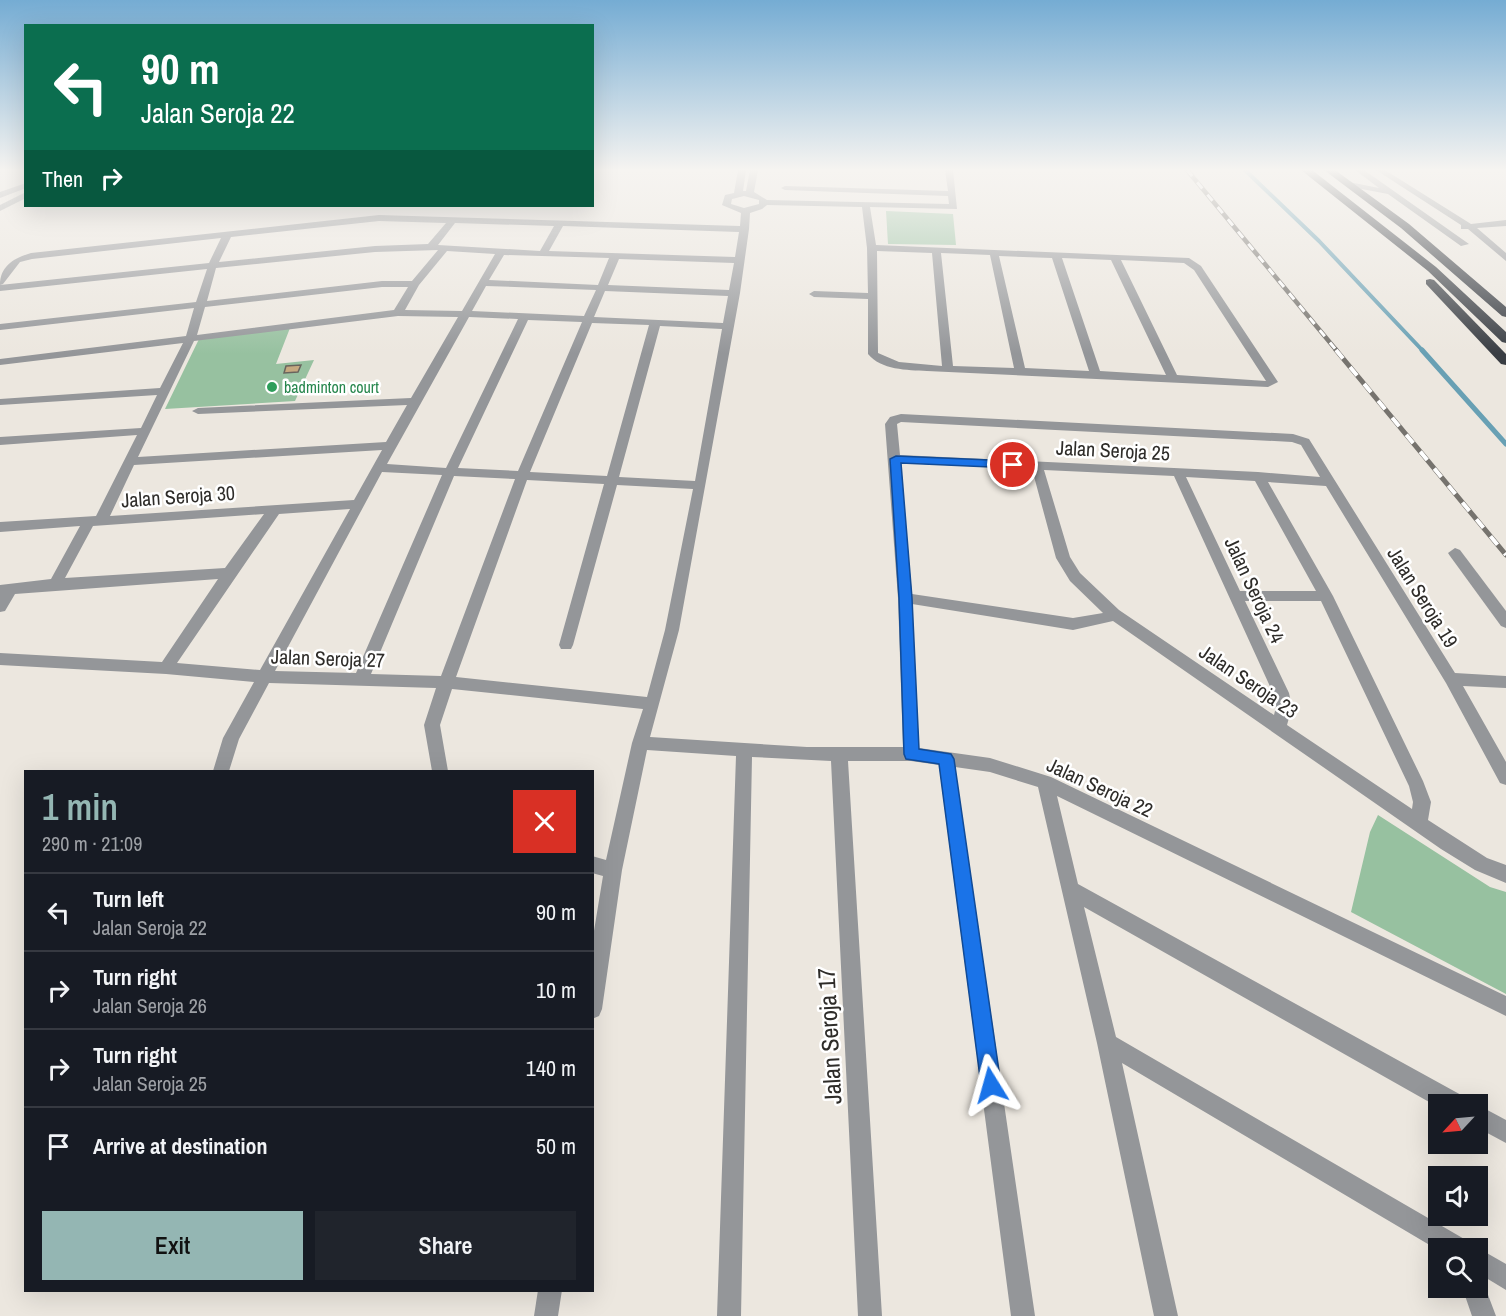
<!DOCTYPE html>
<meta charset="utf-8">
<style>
:root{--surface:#171b24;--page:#20242c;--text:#f1f3f6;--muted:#9ea1a6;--line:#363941;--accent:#94b6b3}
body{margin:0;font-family:"Archivo Narrow",sans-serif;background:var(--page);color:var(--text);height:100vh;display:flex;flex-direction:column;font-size:22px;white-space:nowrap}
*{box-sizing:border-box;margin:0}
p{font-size:20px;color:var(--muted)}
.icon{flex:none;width:33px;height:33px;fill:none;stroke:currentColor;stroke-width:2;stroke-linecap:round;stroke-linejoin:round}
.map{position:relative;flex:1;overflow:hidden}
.panel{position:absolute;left:24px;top:770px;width:570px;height:522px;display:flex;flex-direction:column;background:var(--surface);border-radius:0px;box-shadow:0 6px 24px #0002}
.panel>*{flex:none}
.guide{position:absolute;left:24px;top:24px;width:570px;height:183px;border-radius:0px;box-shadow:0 6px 24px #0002;background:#0b6e4f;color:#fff;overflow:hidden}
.needle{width:39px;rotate:244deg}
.tools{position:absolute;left:1428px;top:1094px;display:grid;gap:12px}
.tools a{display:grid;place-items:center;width:60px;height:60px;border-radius:0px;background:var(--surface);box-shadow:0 6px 24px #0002;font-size:30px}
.pin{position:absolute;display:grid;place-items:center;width:51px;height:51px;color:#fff;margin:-26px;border:3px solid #fff;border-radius:50%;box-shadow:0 2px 6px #0007}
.me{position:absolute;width:66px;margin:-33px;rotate:352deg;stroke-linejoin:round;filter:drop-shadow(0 0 4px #0008)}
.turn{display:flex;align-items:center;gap:21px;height:126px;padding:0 18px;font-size:27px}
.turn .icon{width:78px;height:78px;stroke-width:2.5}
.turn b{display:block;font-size:42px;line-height:51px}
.then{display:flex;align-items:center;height:57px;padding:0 18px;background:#0003;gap:12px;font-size:22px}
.round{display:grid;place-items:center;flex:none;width:63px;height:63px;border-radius:0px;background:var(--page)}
.headline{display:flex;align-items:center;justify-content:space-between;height:102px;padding:0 18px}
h1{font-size:36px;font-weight:600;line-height:45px;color:var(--accent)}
.action{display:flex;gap:12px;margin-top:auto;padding:12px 18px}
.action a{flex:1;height:69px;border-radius:0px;background:var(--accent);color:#111;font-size:24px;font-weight:600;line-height:69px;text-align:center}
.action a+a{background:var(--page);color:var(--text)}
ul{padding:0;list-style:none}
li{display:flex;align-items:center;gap:18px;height:78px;padding:0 18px;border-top:2px solid var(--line)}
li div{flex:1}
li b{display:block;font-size:22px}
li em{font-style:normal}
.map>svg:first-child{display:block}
.green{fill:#97c1a0}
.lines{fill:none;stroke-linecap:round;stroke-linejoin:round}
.stream-far1{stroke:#68a0b4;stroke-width:4}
.stream{stroke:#68a0b4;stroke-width:5}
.building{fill:#c6a980;stroke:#69645d;stroke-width:1.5}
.minor{fill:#949699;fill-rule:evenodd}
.highway{fill:#393d43;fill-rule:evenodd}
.rail-far1-casing{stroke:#76736e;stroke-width:4.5}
.rail-casing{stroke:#76736e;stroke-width:5}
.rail-far1{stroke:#fff;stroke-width:3;stroke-dasharray:8;stroke-linecap:butt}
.rail{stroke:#fff;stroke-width:4;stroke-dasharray:11;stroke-linecap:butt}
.route{fill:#1a73e8;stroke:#114b97;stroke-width:1.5}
.leisure-dot{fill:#2e9e5b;stroke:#fff;stroke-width:2}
.labels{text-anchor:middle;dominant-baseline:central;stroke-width:5;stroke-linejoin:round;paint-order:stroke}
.far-leisure-label{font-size:16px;fill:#27864d;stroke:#fff;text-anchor:start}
.street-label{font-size:20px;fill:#2e2c29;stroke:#fff}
.near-street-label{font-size:24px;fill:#2e2c29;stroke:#fff}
</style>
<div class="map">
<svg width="1506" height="1316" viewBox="0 0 1506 1316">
<rect width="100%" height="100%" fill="#ece7df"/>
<g class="green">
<polygon points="886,211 953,214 956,245 888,244"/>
<polygon points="290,328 276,364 314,360 295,401 165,409 199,339"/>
<polygon points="1378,815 1490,887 1506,892 1506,994 1351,912 1370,832"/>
</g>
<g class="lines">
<polyline class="stream-far1" points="1245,170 1319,241 1423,351"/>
<polyline class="stream" points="1422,350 1506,444"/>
</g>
<polygon class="building" points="301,365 298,372 284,373 286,366"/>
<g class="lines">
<g class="minor">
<path d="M738,170H746L743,191H746L750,170H758L754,192L767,200L949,204L948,196L785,190L781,188L785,186L948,191L945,170H953L957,209L870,207L876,245L1189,258L1201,266L1278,382L1268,387L927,371C907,370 881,370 868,354V299L814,297L809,294L814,291L868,293L867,248L862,207L767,205L762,209L750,213L749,229L740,293L679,630L650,737L807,747H903L898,598L885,424L890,417L901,414L1293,434L1309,439L1455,673L1506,676V688L1463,686L1506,762V785L1500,783L1446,683L1326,486L1268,482L1333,596L1423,781L1431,802L1428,820L1487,858L1506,865V883L1475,870L1441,849L1113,621L1073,630L912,604L919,748L990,758L1051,777L1506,996V1016L1057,796L1078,884L1463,1096L1466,1104H1438V1107L1084,907L1116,1037L1466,1240L1470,1248L1438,1250L1122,1063L1178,1316H1154L1097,1043L1038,787L990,772L955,767L1035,1316H1011L939,765L911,761H848L882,1316H858L831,761L752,757L741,1316H717L736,756L647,750L622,870L602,1009L599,1016L592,1019V943L603,876L592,873V856L606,860L632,743L643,709L452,689L440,725L448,771H432L424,725L436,688L269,683L239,739L229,771H213L223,738L254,682L166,674L0,665V653L162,662L218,579L15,594L5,611L0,612V585L51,579L80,526L0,532V522L96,516L137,435L0,445V437L141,428L157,395L0,405V399L160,388L183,343L0,365V359L186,336L194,308L0,330V324L196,302L207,269L0,291V285L209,263L221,238L32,259L20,262L3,284L0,285C0,266 14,258 31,253L379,215L740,226L741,213L722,205L725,195L734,193ZM744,196L759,200V204L744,208L731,204L732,199ZM379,221L446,223L428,244L375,246L219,262L231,237ZM455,223L554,226L540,251L438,245ZM563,226L739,232L735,257L549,251ZM438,250L412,281H382L207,301L216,268L375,252ZM447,251L495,254L462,311L405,310L419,285ZM877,251L932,253L942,366L899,362L878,353ZM941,253L990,255L1014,368L953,366ZM504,255L609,258L598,285L489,280ZM999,256L1052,258L1089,371L1025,368ZM1062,258L1111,260L1166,375L1100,371ZM619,259L734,263L729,290L608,285ZM1121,260L1184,263L1194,270L1266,381L1177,375ZM486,286L596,290L584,316L472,311ZM382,287H408L394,310L197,335L205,307ZM605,291L728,296L723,323L594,317ZM398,316L458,317L411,398L198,408L192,411L198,414L407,405L386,442L138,457L194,341ZM469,317L518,319L446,468L387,464ZM528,320L582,322L518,471L458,468ZM592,323L649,325L607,476L530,472ZM660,326L722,329L695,481L619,477ZM901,422L1292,442L1301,445L1320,477L1258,472L900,455L897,424ZM382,450L354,500L110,516L134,465ZM900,463L1032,469L1056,558L1070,581L1103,613L1073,618L912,594ZM1044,470L1174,476L1273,693L1276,707L1274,715L1119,610L1080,573L1070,557ZM382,472L442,475L356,673L275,671ZM454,476L515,479L441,676L371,674ZM1186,477L1255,481L1316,591H1240ZM527,480L604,484L559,645L561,649H571L573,645L617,485L693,489L665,630L647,697L456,677ZM350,509L260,670L177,663L279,514ZM264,514L225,568L65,578L93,526ZM1245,601H1321L1409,786L1413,802L1412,809L1287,725L1292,707L1289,693Z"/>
<polygon points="1355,170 1364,170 1469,244 1461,246 1388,194 1346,186 1345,184 1349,182 1379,188"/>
<polygon points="1376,170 1385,170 1471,224 1506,220 1506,226 1477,228 1506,253 1506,261 1468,229 1461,229 1461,225"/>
<polygon points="26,183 26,188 0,198 0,192"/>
<polygon points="26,192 26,198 0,211 0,205"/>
<polygon points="1455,548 1460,550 1506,611 1506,628 1501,626 1450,556 1448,553"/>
<polygon points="1478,1105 1506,1120 1506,1143 1478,1128"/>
<polygon points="1478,1248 1506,1264 1506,1290 1478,1273"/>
<polygon points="1478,1276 1482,1279 1496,1316 1472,1316 1462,1287 1478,1287"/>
<polygon points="538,1290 562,1290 558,1316 534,1316"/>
</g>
<g class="highway">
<polygon points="1301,170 1312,170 1436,267 1506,332 1506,343 1502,342 1428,271"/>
<polygon points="1324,170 1335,170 1409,224 1506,307 1506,317 1502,316 1401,228"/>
<polygon points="1430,279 1434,280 1506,354 1506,365 1501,364 1426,284 1426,280"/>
</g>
<g class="rail-far1-casing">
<polyline id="rail-far1" points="1187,170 1337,351"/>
</g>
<g class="rail-casing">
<polyline id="rail" points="1336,350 1506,555"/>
</g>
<use href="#rail-far1" class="rail-far1"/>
<use href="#rail" class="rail"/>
</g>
<linearGradient id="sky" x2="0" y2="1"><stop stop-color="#75acd3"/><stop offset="0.48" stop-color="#f6f4f1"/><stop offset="1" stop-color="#f6f4f1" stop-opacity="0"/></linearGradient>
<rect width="1506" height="354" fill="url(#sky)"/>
<polygon class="route" points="896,456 1013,461 1019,465 1013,468 901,463 912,598 919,749 951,754 954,759 1001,1085 998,1092 991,1094 984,1092 981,1085 939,764 906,759 904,754 899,598 890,459"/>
<circle class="leisure-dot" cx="272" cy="387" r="6"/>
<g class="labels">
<g class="far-leisure-label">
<text x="284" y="387">badminton court</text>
</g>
<g class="street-label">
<text transform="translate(1113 450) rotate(3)">Jalan Seroja 25</text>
<text transform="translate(178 496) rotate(-4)">Jalan Seroja 30</text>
<text transform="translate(1255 590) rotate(65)">Jalan Seroja 24</text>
<text transform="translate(1423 597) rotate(58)">Jalan Seroja 19</text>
<text transform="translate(328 658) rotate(2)">Jalan Seroja 27</text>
<text transform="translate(1249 681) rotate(34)">Jalan Seroja 23</text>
<text transform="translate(1100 787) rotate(25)">Jalan Seroja 22</text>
</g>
<g class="near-street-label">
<text transform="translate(829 1036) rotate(-93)">Jalan Seroja 17</text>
</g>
</g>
</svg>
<div class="tools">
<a><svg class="needle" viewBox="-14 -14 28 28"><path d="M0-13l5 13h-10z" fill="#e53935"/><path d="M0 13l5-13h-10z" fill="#9ea1a6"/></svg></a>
<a><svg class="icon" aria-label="sound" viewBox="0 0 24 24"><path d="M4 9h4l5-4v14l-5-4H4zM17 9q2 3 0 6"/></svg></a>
<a><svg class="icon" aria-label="search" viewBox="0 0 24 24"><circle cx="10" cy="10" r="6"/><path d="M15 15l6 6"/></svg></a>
</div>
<div class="pin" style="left:1013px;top:465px;background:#d93025"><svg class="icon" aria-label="arrive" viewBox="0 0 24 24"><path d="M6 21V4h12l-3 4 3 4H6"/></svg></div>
<svg class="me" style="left:991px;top:1085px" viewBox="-20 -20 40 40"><path d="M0-17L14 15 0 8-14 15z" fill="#1a73e8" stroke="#fff" stroke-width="4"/></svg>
<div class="guide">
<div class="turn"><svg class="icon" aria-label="left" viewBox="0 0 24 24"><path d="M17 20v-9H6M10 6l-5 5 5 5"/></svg><div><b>90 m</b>Jalan Seroja 22</div></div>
<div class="then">Then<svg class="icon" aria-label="right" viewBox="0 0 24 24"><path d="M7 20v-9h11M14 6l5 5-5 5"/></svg></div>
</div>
<section class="panel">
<div class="headline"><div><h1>1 min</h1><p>290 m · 21:09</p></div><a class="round" style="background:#d93025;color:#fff"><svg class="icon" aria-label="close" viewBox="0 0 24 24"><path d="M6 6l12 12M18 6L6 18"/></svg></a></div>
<ul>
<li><svg class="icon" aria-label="left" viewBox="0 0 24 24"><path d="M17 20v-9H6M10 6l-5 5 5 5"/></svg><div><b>Turn left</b><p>Jalan Seroja 22</p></div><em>90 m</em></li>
<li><svg class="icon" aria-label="right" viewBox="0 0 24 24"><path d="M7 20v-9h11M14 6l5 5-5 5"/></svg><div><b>Turn right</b><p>Jalan Seroja 26</p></div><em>10 m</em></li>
<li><svg class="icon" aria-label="right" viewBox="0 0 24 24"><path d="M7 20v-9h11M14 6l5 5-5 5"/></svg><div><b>Turn right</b><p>Jalan Seroja 25</p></div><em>140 m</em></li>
<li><svg class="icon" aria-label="arrive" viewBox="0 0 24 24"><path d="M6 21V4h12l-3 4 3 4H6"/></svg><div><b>Arrive at destination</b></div><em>50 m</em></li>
</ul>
<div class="action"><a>Exit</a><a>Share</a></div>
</section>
</div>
